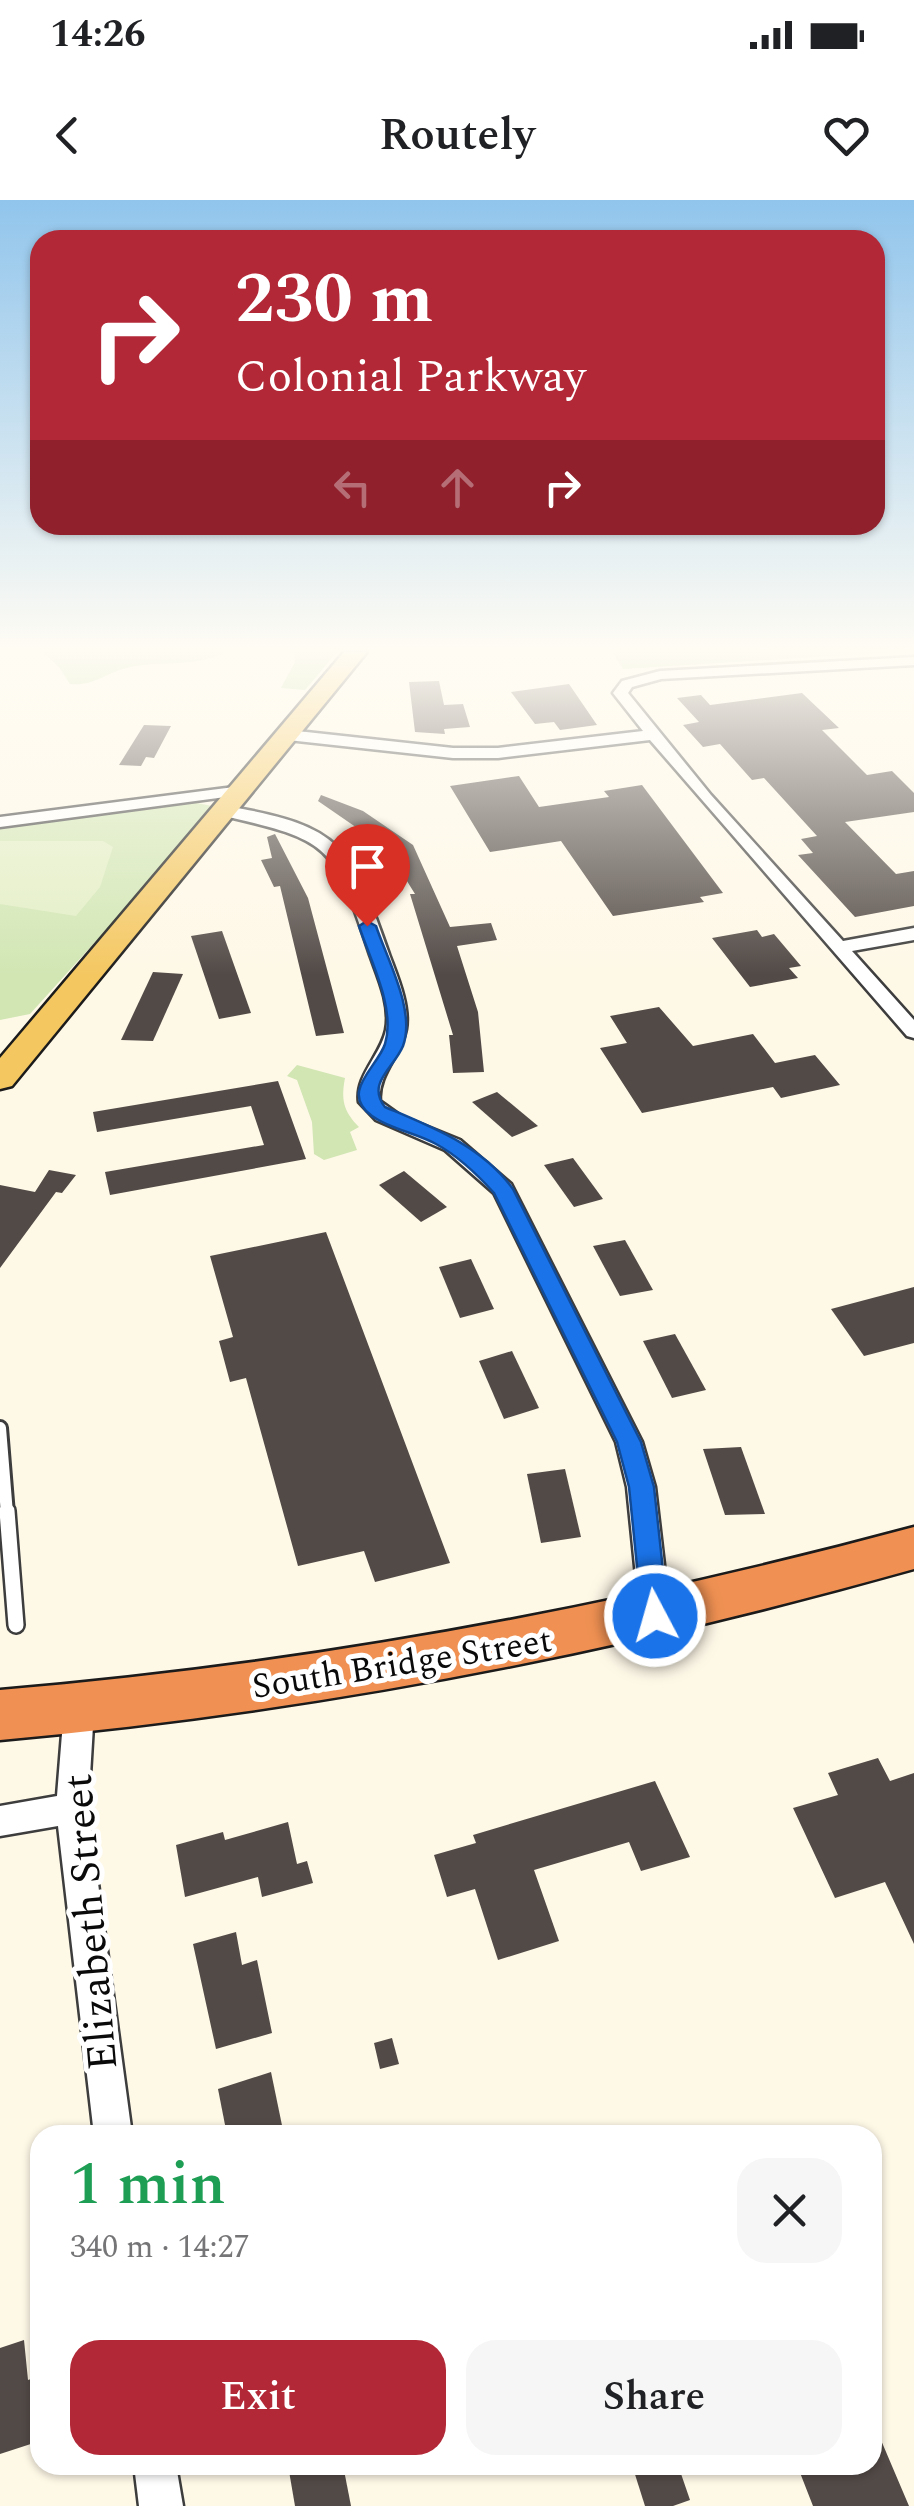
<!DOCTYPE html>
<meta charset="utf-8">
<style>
:root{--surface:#fff;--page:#f6f6f6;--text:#202124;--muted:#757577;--accent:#b32837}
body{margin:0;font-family:Spectral,serif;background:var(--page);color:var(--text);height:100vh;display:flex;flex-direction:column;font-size:38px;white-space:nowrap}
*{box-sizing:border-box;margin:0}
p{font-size:32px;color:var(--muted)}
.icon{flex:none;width:55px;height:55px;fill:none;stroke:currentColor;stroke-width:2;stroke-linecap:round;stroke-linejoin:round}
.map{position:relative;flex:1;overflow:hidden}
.sheet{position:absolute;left:30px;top:1925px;width:852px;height:350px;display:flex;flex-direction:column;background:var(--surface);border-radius:30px;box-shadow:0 2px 8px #0004}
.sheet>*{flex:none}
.guide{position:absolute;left:30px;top:30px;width:855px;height:305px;border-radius:30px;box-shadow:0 2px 8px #0004;background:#b32837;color:#fff;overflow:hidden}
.pin{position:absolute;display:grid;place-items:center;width:85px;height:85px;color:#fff;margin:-102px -42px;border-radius:50% 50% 50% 0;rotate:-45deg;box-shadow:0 0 10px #0007}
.pin .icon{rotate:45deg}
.me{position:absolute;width:110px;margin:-55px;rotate:354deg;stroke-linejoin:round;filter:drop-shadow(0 0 8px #0008)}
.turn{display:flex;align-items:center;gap:35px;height:210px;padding:0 40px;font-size:45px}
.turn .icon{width:130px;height:130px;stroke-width:2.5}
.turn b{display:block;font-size:70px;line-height:85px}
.lanes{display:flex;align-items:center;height:95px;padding:0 40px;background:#0003;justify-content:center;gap:50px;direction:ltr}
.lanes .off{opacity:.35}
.round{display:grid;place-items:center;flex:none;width:105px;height:105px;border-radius:30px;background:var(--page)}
.summary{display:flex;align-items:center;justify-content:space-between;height:170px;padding:0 40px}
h1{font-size:60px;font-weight:600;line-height:75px;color:#1e9e55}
.action{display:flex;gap:20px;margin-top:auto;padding:20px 40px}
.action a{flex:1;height:115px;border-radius:30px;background:var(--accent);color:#fff;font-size:40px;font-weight:600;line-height:115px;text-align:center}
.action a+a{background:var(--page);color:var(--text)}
.status{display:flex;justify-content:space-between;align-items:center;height:70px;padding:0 50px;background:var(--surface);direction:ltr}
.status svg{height:28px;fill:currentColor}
header{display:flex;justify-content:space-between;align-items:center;height:130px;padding:0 40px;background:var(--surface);font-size:45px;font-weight:600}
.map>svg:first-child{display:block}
.green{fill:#d1e6b3}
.forest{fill:#b5d693}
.pitch{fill:#e2eec4}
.building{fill:#524a46}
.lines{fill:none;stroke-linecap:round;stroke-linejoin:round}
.lane-far1-casing{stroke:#3d3d3d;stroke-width:18}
.lane-casing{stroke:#3d3d3d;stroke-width:20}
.street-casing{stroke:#3d3d3d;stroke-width:5}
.primary-casing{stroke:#1b1b1b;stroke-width:5}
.highway-casing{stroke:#1b1b1b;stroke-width:5}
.lane-far1{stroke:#fff;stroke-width:12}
.lane{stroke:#fff;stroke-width:15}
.street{fill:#fff;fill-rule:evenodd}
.primary{fill:#f4c761;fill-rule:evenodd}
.highway{fill:#f09153;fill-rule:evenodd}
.route{fill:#1a73e8;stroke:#114b97;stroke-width:2.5}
.labels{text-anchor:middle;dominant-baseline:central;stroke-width:10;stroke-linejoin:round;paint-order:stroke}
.street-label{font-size:35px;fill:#0a0a0a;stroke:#fff}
.near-street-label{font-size:42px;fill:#0a0a0a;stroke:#fff}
</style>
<div class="status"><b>14:26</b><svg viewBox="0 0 49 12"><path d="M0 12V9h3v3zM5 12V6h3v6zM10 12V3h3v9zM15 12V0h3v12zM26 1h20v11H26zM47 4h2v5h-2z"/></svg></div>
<header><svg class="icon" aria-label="back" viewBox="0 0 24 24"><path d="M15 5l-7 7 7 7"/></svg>Routely<svg class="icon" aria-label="heart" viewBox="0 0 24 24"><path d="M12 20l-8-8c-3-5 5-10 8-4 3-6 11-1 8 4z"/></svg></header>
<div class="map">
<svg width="914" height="2306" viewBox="0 0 914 2306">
<rect width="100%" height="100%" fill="#fef8e7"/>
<g class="green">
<polygon points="192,602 212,606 208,617 30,814 0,820 0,626"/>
<path d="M297,865L345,878C341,899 343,911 359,927L350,932L357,950L324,960L314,954L312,922L297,880L287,876Z"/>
</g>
<g class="forest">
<path d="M42,452H227C192,469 158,459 123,469C102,475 94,486 70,484L59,467Z"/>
<polygon points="287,452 337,452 305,490 281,488 295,462 294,454"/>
<polygon points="612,452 899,452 623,469"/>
</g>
<polygon class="pitch" points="0,641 103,641 113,647 100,687 76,716 0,704"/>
<g class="building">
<polygon points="439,481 444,505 463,504 470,527 444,529 445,534 415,532 409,482"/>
<polygon points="569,484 597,525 560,530 554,522 535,524 511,492"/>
<polygon points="802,493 839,528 822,530 867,575 892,571 914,593 914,612 845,622 896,674 914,671 914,706 855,717 798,655 813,653 801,639 817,636 764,578 752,580 720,544 703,547 683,525 699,522 677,498 701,495 710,505"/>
<polygon points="144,525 171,526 154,558 146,557 141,566 119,565"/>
<polygon points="519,576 539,607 609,597 604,591 642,585 723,693 700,697 704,702 613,716 561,641 490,652 450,586"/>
<polygon points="321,595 363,611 413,645 450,727 491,723 497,740 457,746 478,812 484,872 453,873 449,835 453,835 410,694 415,694 381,639 376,641 318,601"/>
<polygon points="275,634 308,698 344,833 316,836 280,686 274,687 261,660 272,658 267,637"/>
<polygon points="757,730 762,737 774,734 801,766 789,768 798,778 750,787 712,738"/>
<polygon points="222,731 251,813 219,819 191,736"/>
<polygon points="153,772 183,774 153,841 121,840"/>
<polygon points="659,807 693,846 753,834 775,863 815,855 840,885 781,898 773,887 642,913 600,848 627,843 610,816"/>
<polygon points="278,881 306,959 110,995 105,972 264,945 251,906 97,932 93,912"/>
<polygon points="497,892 538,926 512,937 472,902"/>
<polygon points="573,958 603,999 574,1007 544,965"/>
<polygon points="49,970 76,975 62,993 56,992 0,1068 0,985 35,992"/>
<polygon points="404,971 447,1007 421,1022 379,985"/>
<polygon points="326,1032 450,1363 375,1382 364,1351 298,1366 246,1178 230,1182 219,1141 233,1137 210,1056"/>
<polygon points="625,1040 653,1090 620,1096 593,1046"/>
<polygon points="471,1059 494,1109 460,1118 439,1067"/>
<polygon points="914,1087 914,1143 864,1156 831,1109"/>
<polygon points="675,1134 706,1190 672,1198 643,1141"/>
<polygon points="512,1151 539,1208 504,1219 479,1161"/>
<polygon points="741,1247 765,1314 725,1315 703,1249"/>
<polygon points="565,1269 581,1337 541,1343 527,1274"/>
<polygon points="878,1558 890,1581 914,1573 914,1744 885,1682 835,1698 793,1608 838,1595 828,1573"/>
<polygon points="655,1581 690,1657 641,1671 629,1642 534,1670 559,1741 498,1760 475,1689 447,1697 434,1655 476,1643 473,1635"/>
<polygon points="288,1622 297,1664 307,1661 313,1683 262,1697 258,1677 185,1697 176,1645 223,1632 225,1640"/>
<polygon points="236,1732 242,1765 257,1760 272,1833 216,1849 193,1744"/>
<polygon points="392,1838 399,1864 380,1869 374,1843"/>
<polygon points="271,1872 284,1935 227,1935 218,1889"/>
<polygon points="24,2140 28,2180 40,2176 40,2241 0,2254 0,2148"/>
<polygon points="872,2219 909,2306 813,2306 797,2265 872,2265"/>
<polygon points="306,2265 343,2265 351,2306 295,2306 289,2271"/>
<polygon points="632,2265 678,2265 690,2300 673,2306 645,2306"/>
</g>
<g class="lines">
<g class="lane-far1-casing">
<polyline id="lane-far1" points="0,1228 7,1314"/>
</g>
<g class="lane-casing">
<polyline id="lane" points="7,1311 16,1425"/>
</g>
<g class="street-casing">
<g id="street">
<polygon points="914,457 914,465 661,479 632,487 628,493 711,595 843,741 914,728 914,740 852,751 914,820 914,838 907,836 650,540 498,558 453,558 288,540 280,535 288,530 453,548 498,548 643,531 613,493 622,481 660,471"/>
<polygon points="242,586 248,588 248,594 0,627 0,617"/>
<path d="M226,606C344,626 351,646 389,754C397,776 410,805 406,829C402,854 377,875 380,901L401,916L460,940L511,984L642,1242L655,1287L670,1416L665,1425L655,1428L645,1425L640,1416L627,1287L616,1242L494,993L445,950L376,920L359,902C355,876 381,855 386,830C391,806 378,777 370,755C333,645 334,641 220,615L218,611Z"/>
<polygon points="79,1495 90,1499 94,1509 88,1609 132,1935 94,1935 58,1626 0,1636 0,1606 57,1596 64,1509 68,1499"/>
<polygon points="134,2265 176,2265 183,2306 139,2306"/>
</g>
</g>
<g class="primary-casing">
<polygon id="primary" points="344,452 367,452 12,886 0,889 0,858"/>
</g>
<g class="highway-casing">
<path id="highway" d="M914,1327V1369C613,1454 311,1512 0,1540V1490C311,1464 613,1408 914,1327Z"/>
</g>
<use href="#lane-far1" class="lane-far1"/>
<use href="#lane" class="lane"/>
<use href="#street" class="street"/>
<use href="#primary" class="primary"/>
<use href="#highway" class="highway"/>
</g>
<linearGradient id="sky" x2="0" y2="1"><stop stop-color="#91c5ec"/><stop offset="0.58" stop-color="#fffcf4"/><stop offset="1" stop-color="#fffcf4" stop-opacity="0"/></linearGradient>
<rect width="914" height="775" fill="url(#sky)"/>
<path class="route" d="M367,721L376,726C387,759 416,811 403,846C394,868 366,883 385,907C432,927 482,946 513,989L641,1242L654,1287L668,1416L665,1424H646L642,1416L629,1287L617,1242L494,993C477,974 458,956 436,944C416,933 390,929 372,916C339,892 377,868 385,844C396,808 370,760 359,726Z"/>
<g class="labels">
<g class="street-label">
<text transform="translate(402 1464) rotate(-9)">South Bridge Street</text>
</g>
<g class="near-street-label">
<text transform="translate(91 1722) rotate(-95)">Elizabeth Street</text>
</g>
</g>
</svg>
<div class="pin" style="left:367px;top:726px;background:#d93025"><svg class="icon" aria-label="arrive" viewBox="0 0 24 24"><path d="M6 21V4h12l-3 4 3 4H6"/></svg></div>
<svg class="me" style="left:655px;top:1416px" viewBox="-20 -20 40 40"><circle r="17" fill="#1a73e8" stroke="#fff" stroke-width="3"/><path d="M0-11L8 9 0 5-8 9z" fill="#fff"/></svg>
<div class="guide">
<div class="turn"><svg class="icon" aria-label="right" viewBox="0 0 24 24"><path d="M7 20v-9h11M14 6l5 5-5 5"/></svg><div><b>230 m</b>Colonial Parkway</div></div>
<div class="lanes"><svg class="icon off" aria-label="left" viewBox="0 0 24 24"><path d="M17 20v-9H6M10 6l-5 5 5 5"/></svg><svg class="icon off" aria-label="ahead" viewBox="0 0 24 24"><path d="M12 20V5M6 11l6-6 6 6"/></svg><svg class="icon" aria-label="right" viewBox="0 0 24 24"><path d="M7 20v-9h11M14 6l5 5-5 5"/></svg></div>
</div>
<section class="sheet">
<div class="summary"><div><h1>1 min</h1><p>340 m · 14:27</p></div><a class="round"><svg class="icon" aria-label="close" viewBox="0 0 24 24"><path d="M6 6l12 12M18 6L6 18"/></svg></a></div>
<div class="action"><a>Exit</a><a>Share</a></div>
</section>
</div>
